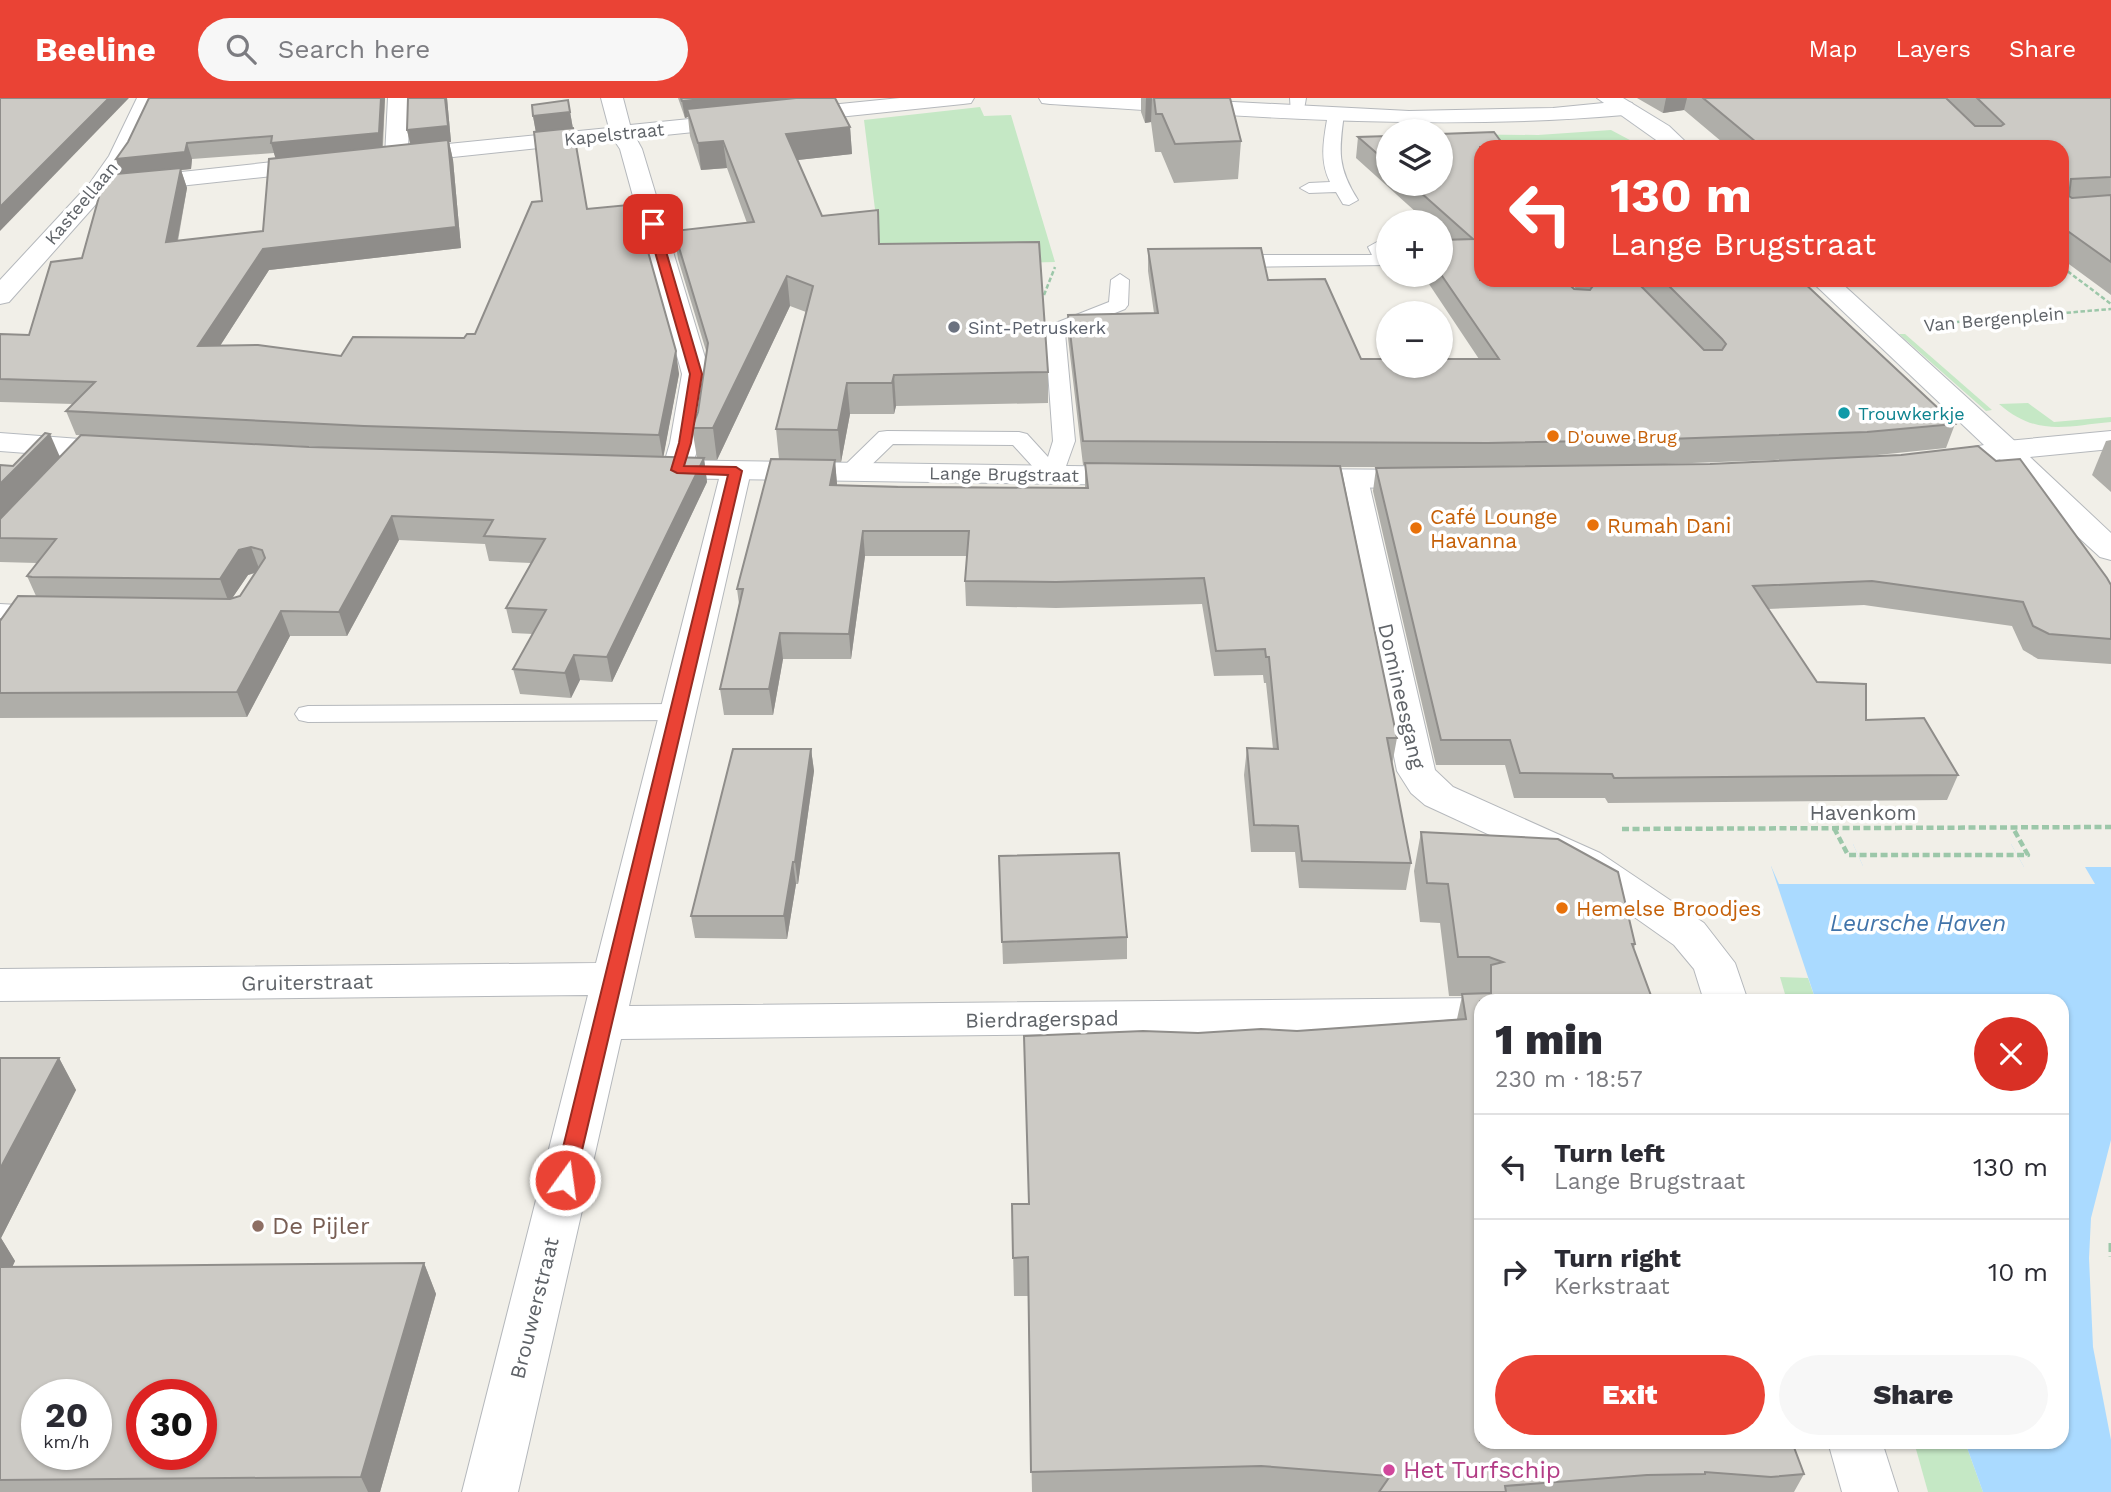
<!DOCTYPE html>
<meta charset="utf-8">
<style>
:root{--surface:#fff;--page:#f7f7f7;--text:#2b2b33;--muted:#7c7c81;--line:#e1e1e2;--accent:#ea4335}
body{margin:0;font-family:"Work Sans",sans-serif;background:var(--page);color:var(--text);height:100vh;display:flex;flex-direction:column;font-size:26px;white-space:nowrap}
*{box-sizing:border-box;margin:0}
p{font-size:23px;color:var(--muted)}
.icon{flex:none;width:38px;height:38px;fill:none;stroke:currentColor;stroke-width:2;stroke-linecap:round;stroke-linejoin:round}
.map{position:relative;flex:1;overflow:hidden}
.details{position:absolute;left:1474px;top:896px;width:595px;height:455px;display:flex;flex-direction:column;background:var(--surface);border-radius:21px;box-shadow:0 2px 5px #0004}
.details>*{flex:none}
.hud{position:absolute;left:1474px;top:42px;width:595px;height:147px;border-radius:21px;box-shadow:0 2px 5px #0004;background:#ea4335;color:#fff;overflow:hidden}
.fabs{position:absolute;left:1376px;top:21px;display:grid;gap:14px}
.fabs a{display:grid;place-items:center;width:77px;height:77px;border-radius:50%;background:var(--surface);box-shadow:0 2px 5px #0004;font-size:35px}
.speed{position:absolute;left:21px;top:1281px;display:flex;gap:14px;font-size:35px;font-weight:700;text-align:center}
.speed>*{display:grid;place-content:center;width:91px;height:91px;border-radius:50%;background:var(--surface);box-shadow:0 2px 5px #0004;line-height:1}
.speed small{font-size:18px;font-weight:400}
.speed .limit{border:10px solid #d22;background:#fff;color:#111}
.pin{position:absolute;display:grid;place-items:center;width:60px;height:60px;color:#fff;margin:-30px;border-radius:14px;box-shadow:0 4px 10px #0006}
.me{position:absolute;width:77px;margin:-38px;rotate:14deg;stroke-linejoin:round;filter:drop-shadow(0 0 5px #0008)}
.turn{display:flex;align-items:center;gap:24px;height:147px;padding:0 21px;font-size:32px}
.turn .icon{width:91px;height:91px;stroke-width:2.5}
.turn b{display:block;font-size:49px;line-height:60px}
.round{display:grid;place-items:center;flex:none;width:74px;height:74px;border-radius:37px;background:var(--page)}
.summary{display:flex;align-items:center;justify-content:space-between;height:119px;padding:0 21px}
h1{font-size:42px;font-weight:800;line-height:52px}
.cta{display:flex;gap:14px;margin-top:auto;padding:14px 21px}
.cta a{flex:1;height:80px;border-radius:42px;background:var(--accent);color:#fff;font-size:28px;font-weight:800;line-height:80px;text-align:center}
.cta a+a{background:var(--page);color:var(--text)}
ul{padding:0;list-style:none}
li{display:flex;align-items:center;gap:21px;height:105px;padding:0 21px;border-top:2px solid var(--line)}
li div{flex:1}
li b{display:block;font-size:26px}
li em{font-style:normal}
header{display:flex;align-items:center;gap:42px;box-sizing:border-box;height:98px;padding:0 35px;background:var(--accent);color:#fff}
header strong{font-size:33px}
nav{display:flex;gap:38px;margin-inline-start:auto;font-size:24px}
.search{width:490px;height:63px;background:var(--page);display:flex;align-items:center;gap:18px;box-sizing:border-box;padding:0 24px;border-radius:38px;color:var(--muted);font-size:26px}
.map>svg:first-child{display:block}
.green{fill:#c5e8c5}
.water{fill:#aadaff}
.pier{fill:#f1efe8}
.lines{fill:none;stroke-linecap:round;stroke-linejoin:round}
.lane-casing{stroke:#b5b8bc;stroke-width:2}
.street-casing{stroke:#b5b8bc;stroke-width:2}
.secondary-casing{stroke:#b6babf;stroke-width:2}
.path-far2{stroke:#9cc7a9;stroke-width:2.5;stroke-dasharray:4.5 2.5;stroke-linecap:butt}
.path-far1{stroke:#9cc7a9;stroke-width:4.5;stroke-dasharray:7 3.5;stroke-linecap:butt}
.path{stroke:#9cc7a9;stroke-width:5;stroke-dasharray:9 4.5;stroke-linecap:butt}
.lane{fill:#fff;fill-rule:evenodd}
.street{fill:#fff;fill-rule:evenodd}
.secondary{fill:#fff;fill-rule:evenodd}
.wall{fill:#afaea9;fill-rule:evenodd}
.shaded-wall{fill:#8f8d8a}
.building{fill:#cccac5;stroke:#8f8d8a;stroke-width:2;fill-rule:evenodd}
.route{fill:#ea4335;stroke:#982c22;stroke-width:2}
.worship-dot{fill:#6b7280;stroke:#fff;stroke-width:2.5}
.culture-dot{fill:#0f9aa8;stroke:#fff;stroke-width:2.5}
.food-dot{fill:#e8710a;stroke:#fff;stroke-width:2.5}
.education-dot{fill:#8d6e63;stroke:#fff;stroke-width:2.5}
.hotel-dot{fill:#d1479c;stroke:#fff;stroke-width:2.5}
.labels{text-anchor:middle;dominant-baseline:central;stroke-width:7;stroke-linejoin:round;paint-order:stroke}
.far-street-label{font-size:18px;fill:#5f6368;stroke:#fff}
.far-worship-label{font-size:18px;fill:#5b616d;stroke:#fff;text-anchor:start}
.far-culture-label{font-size:18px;fill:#0d838f;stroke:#fff;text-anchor:start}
.far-food-label{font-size:18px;fill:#c56008;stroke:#fff;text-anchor:start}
.food-label{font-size:21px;fill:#c56008;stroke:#fff;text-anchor:start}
.street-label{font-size:21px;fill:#5f6368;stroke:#fff}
.water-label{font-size:23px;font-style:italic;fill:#4174aa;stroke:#fff}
.near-education-label{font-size:24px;fill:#785e54;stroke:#fff;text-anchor:start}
.near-hotel-label{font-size:24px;fill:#b23c85;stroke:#fff;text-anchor:start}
</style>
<header>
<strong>Beeline</strong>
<div class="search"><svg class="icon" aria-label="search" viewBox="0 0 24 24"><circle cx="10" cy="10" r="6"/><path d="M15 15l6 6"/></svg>Search here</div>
<nav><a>Map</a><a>Layers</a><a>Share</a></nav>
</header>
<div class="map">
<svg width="2111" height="1394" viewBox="0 0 2111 1394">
<rect width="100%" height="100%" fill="#f1efe8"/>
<g class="green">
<polygon points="980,9 984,18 1011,17 1055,164 882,168 864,22"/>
<polygon points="1611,32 1643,49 1440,50 1440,36 1538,37"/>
<polygon points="1899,236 1905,236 1992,312 1986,313"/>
<path d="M2028,305L2054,324L2111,319V324C2066,328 2037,339 1999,306Z"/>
<polygon points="1780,879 1808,880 1816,903 1787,903"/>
<polygon points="1914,1344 1965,1344 1983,1394 1928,1394"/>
</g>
<polygon class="water" points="1853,746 2011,746 2024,769 2111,769 2111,1042 2091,1120 2089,1160 2093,1249 2111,1342 2111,1394 1983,1394 1965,1344 2062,1344 2062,903 1816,903 1771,768 1863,768"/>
<polygon class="pier" points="1853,746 2011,746 2024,769 2085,769 2095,786 1779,786 1771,768 1863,768"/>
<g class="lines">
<g class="lane-casing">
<g id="lane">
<polygon points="1290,0 1306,0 1303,17 1291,17"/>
<path d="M1336,11L1344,16C1339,53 1337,69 1358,102L1349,107L1343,106L1336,94L1309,95L1300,90L1309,85L1330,84C1319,62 1324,40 1328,16Z"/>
<polygon points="1377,144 1383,145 1388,152 1388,167 1225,169 1216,163 1225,157 1372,157 1368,149"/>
<polygon points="1120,176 1129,182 1128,207 1125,211 1065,235 1075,343 1061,382 1045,382 1013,347 893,346 859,379 843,379 840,374 843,369 879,334 887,333 1019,334 1027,336 1048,359 1053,343 1045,232 1048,228 1109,204 1111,182"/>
<polygon points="0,506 55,509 58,514 55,519 0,520"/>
<polygon points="678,606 687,608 691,614 687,620 678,622 308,624 299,622 295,616 299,610 308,608"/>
</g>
</g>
<g class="street-casing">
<g id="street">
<polygon points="137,0 159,0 131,59 116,81 320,59 328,61 332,66 328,71 320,73 105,96 9,204 0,206 0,182 90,85 109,58"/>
<polygon points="388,0 410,0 408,50 609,30 601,0 623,0 630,27 900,0 974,0 971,5 963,6 636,40 642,51 710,276 700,345 688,378 677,381 666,378 662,372 670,345 682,276 620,51 614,42 396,65 388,63 385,58"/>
<path d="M1039,0H1157L1409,13L1553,10L1624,3L1632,5L1635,10L1632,15L1624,17C1432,34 1242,18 1050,6L1042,5Z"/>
<polygon points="2111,333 2111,351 2030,359 2111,435 2111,462 2100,459 2028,393 1992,352 1996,346 2007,343"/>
<polygon points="736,364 747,367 751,373 629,908 1480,900 1491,903 1480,903 1480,932 621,941 518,1394 462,1394 588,897 0,903 0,871 596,865 721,373 725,367"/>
<polygon points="1353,372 1364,374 1368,381 1435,672 1453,689 1600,755 1704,825 1735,865 1748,903 1704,903 1694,871 1674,847 1572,775 1425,707 1411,695 1397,673 1338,381 1342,374"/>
<polygon points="1828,1344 1882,1344 1898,1394 1842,1394"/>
</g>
</g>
<g class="secondary-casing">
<g id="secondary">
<polygon points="1597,0 1623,0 1669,28 1691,49 1666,49"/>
<polygon points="1810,182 1838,182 2018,346 2022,352 2018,358 1936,373 1925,370 1921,364 1925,358 1984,347"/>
<polygon points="0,335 120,344 131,347 135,353 131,359 120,362 0,353"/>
<polygon points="652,362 1138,369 1149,371 1153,378 1149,385 1138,387 652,380 641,377 637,371 641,365"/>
<polygon points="1289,371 1429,372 1440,374 1444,381 1440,388 1429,390 1289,389 1278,387 1274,380 1278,373"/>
</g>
</g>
<g class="path-far2">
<polyline points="2062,169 2111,206"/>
<polyline points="1044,197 1055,169"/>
<polyline points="1934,226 2111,211"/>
</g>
<g class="path-far1">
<polyline points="1834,730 1848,757 2028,757 2013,730"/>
<polyline points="1622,731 2111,729"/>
</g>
<polyline class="path" points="2111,1145 2111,1159"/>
<use href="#lane" class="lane"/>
<use href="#street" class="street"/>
<use href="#secondary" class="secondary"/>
</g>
<g class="wall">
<path d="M149,0H385L383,49L410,46L407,32L408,0H447L451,44H449L453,62L461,150L269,172L220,248L341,258L464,240L475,236L542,103L536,34L533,18L568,2L587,111L636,144L679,276L663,359L697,360L692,330L698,314L707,256L678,161L674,133L747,125L727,70L701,72L690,38L688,19L685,20L678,0H835L850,29L852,56L797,62L822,118L880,146L1048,274V305L896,308L894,316H850L841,364H835L837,387L1085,390V367H1083L1068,240V217L1154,215L1148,173V151L1268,182L1361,261H1479L1423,177H1440V142H1447L1440,136V124H1427L1356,60L1358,39L1388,38V86H1440L1494,34L1480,182L1576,191L1568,182H1801L1955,326L1946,350L1858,359L1638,367L2111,487V566L2038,561L2023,552L2012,528L1864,507L1768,511L1817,584L1866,622L1958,677L1947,702L1608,705L1605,700H1514L1505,667H1436L1373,393L1376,370L1426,369H1341L1397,640L1392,667L1411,765L1406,792L1299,790L1295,754H1251L1244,677L1247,650L1273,651L1266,585H1264L1263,577L1214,578L1202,506L1056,510L966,508L965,483L967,458H865L851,561H783L773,617H724L720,591L739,506L737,491L779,361L776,331L806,214L790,208L717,362H704L707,384L612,584L580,582L571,600L520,596L513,571L533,536L512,535L506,510L531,465L489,463L485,446L399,442L347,538H290L247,619L0,620V523L36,498L27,478L37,465L0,464V367L13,368L60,359L323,349L76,337L66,313L74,306L0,304V236L29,237L82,160L121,76L128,44ZM274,55L276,60L263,133L178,143L187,90L181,72L191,71L192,61ZM255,475L240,498L232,500L248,477Z"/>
<polygon points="1141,0 1230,0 1241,43 1238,81 1174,85 1161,54 1155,54 1151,24 1145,25 1141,14"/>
<polygon points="1637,0 2111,0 2111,197 2062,161 2062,49 1728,49 1684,12 1663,15"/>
<polygon points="2111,342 2111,394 2092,377 2106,343"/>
<polygon points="811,651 814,673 798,786 796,786 787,841 695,840 691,818"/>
<polygon points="1421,734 1635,846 1634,851 1480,903 1804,1376 1794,1394 1032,1394 1028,1198 1014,1198 1012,1106 1028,1106 1198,935 1297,933 1457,921 1462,898 1449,898 1440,825 1420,824 1414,773"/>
<polygon points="999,758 1127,839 1127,861 1003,866"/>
<polygon points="0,960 59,960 76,992 1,1140 15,1163 12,1169 424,1165 436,1196 380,1394 0,1394"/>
</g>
<g class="shaded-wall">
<polygon points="109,0 129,0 0,133 0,109"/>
<polygon points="381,0 385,0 382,51 276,62 271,45"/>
<polygon points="445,0 447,0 451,44 449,44 453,62 461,150 269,172 205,271 198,248 263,151 411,48 407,32"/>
<polygon points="714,0 825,0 687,11 688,19 685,20 682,3"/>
<polygon points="1146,0 1152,0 1151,24 1145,25"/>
<polygon points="1666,0 1687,0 1684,12 1663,15"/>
<polygon points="570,14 573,31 536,35 533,18"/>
<polygon points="850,29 852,56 789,63 786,36"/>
<polygon points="723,43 727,70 701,72 698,45"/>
<polygon points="187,45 192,61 191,71 181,72 187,90 173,166 121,78 116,61"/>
<polygon points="787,178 790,208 717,362 713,330"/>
<polygon points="676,253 679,276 663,361 659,337"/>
<polygon points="894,277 896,308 894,316 892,285"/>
<polygon points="847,285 850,316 841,364 838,332"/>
<polygon points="50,336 60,359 0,421 0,386"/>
<polygon points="704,360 707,384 612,584 607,559"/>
<polygon points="835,362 837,386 833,412 830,387"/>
<polygon points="392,418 399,442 347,538 339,514"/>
<polygon points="863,433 865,458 851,561 849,536"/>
<polygon points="251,449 260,473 248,477 229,505 220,481 239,452"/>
<polygon points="281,513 290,538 247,619 237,594"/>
<polygon points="780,535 783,561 773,617 769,591"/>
<polygon points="574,557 580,582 571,600 565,575"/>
<polygon points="811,651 814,673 798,786 795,764"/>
<polygon points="793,764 796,786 787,841 784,818"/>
<polygon points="59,960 76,992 1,1140 15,1163 0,1195 0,1071"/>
<polygon points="424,1165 436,1196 380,1394 368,1394 361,1379"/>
</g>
<g class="building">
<polygon points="0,0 109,0 0,109"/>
<polygon points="149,0 381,0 379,35 271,45 272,38 187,45 185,54 116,61 128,44"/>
<polygon points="408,0 445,0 448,28 407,32"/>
<polygon points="681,0 714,0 682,3"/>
<polygon points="796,0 835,0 850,29 786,36 822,118 878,112 879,146 1039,144 1048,274 894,277 892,285 847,285 838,332 776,331 813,188 787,178 713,330 692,330 698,314 708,245 674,133 754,124 723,43 698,45 687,11"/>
<polygon points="1154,0 1230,0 1241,43 1175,46 1162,16 1156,16"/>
<polygon points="1703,0 1946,0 1975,28 2001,28 2004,26 1977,0 2111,0 2111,79 2071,81 2069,98 2072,100 2111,97 2111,164 2062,129 2062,49 1762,49"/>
<polygon points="568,2 570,14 533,18 532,7"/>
<polygon points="573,30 587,111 628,107 636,144 645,143 676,253 659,337 364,328 66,313 95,284 0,281 0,236 29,237 51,164 82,160 105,77 181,70 166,144 263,133 269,61 448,42 456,129 263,151 198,248 258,247 341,258 353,239 464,240 467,236 475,236 532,104 542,103 534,34"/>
<polygon points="1494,34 1505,49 1480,49 1480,182 1565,182 1574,191 1590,192 1595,185 1593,182 1635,182 1704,252 1722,252 1726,246 1722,241 1663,182 1801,182 1955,326 1867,334 1639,342 1488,345 1083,343 1068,217 1158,215 1148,151 1261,150 1268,182 1325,181 1361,261 1388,261 1388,268 1440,268 1440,261 1499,261 1440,175 1440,142 1473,141 1411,86 1440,86 1440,36"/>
<polygon points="1388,38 1388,65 1358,39"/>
<polygon points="45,335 50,336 0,386 0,367 13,368"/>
<polygon points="81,337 309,349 704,360 607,559 574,557 565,575 513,571 546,512 506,510 545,441 484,438 493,422 392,418 339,514 281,513 237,594 0,595 0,523 18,498 230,501 240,498 265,460 262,452 251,449 239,452 220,481 32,479 27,478 56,441 0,440 0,421"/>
<polygon points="1978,348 1996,363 2020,361 2107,480 2111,487 2111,541 2049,536 2033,528 2023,504 1872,483 1753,488 1817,584 1866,586 1866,622 1924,620 1958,677 1614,680 1612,676 1520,675 1510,642 1441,642 1376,370 1710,366 1901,357"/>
<polygon points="771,361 835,362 830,387 898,389 1088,390 1085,365 1340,368 1397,640 1387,640 1411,765 1302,763 1298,728 1254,727 1247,650 1278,651 1269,559 1266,559 1265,551 1216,553 1204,480 1056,484 965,483 969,433 863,433 849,536 780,535 769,591 720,591 743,491 737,491"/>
<polygon points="733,651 811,651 795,764 793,764 784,818 691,818"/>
<polygon points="1421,734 1558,741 1618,774 1635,846 1632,846 1653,903 1480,903 1480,1344 1792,1344 1804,1376 1771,1379 1705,1374 1705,1376 1647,1377 1505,1388 1506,1394 1379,1394 1390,1378 1261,1368 1031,1374 1028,1159 1013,1160 1012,1106 1029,1106 1024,938 1143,933 1198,935 1261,931 1297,933 1466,921 1462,896 1491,895 1491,867 1503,864 1489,859 1458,859 1448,786 1427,785"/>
<polygon points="1119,755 1127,839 1002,844 999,758"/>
<polygon points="0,960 59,960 0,1071"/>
<path d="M424,1165L361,1379L0,1382V1169ZM37,1297H96V1356H37ZM142,1297H201V1356H142Z"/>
</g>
<polygon class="route" points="653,123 658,126 702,276 691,345 684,368 736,369 742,373 575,1082 572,1087 565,1090 558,1087 555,1082 728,377 677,375 671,372 679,345 690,276 647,126"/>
<circle class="worship-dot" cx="954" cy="229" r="7"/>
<circle class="culture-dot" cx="1844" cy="315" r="7"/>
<g class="food-dot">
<circle cx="1553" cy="338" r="7"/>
<circle cx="1593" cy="427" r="7"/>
<circle cx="1416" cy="430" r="7"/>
<circle cx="1562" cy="810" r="7"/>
</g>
<circle class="education-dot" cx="258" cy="1128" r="7"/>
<circle class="hotel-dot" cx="1389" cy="1372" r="7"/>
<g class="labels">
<g class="far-street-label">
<text transform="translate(614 36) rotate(-6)">Kapelstraat</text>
<text transform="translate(81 105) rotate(-50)">Kasteellaan</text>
<text transform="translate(1994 221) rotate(-5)">Van Bergenplein</text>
<text transform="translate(1004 376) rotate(1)">Lange Brugstraat</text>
</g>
<g class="far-worship-label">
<text x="968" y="229">Sint-Petruskerk</text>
</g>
<g class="far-culture-label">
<text x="1858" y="315">Trouwkerkje</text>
</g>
<g class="far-food-label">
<text x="1567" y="338">D'ouwe Brug</text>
</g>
<g class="food-label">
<text x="1430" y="418">Café Lounge<tspan x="1430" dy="24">Havanna</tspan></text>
<text x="1607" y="427">Rumah Dani</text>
<text x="1576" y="810">Hemelse Broodjes</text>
</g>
<g class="street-label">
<text transform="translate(1402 598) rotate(77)">Domineesgang</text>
<text x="1863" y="714">Havenkom</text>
<text transform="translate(307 884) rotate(-1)">Gruiterstraat</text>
<text transform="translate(1042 921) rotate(-1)">Bierdragerspad</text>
<text transform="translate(534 1210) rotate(-76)">Brouwerstraat</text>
</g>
<g class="water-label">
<text x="1918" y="825">Leursche Haven</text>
</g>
<g class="near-education-label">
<text x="272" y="1128">De Pijler</text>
</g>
<g class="near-hotel-label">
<text x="1403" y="1372">Het Turfschip</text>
</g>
</g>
</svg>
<div class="fabs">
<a><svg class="icon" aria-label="layers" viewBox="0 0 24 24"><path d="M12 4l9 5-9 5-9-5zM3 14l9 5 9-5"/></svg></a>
<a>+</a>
<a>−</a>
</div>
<div class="speed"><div>20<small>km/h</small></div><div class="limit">30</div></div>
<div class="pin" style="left:653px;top:126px;background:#d93025"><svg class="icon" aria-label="arrive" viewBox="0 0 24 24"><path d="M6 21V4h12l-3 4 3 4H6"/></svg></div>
<svg class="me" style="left:565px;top:1082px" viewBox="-20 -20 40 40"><circle r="17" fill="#ea4335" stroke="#fff" stroke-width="3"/><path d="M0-11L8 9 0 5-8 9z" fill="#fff"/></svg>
<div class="hud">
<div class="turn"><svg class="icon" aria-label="left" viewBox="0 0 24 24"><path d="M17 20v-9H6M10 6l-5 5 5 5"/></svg><div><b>130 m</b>Lange Brugstraat</div></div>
</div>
<section class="details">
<div class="summary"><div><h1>1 min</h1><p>230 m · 18:57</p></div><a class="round" style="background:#d93025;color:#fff"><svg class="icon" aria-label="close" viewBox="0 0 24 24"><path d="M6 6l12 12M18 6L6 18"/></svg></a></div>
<ul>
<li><svg class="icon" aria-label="left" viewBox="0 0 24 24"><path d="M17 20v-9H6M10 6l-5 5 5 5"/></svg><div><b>Turn left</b><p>Lange Brugstraat</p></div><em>130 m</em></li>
<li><svg class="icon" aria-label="right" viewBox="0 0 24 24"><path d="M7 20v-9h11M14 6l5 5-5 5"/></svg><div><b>Turn right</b><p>Kerkstraat</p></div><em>10 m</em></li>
</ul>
<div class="cta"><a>Exit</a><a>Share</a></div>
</section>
</div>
